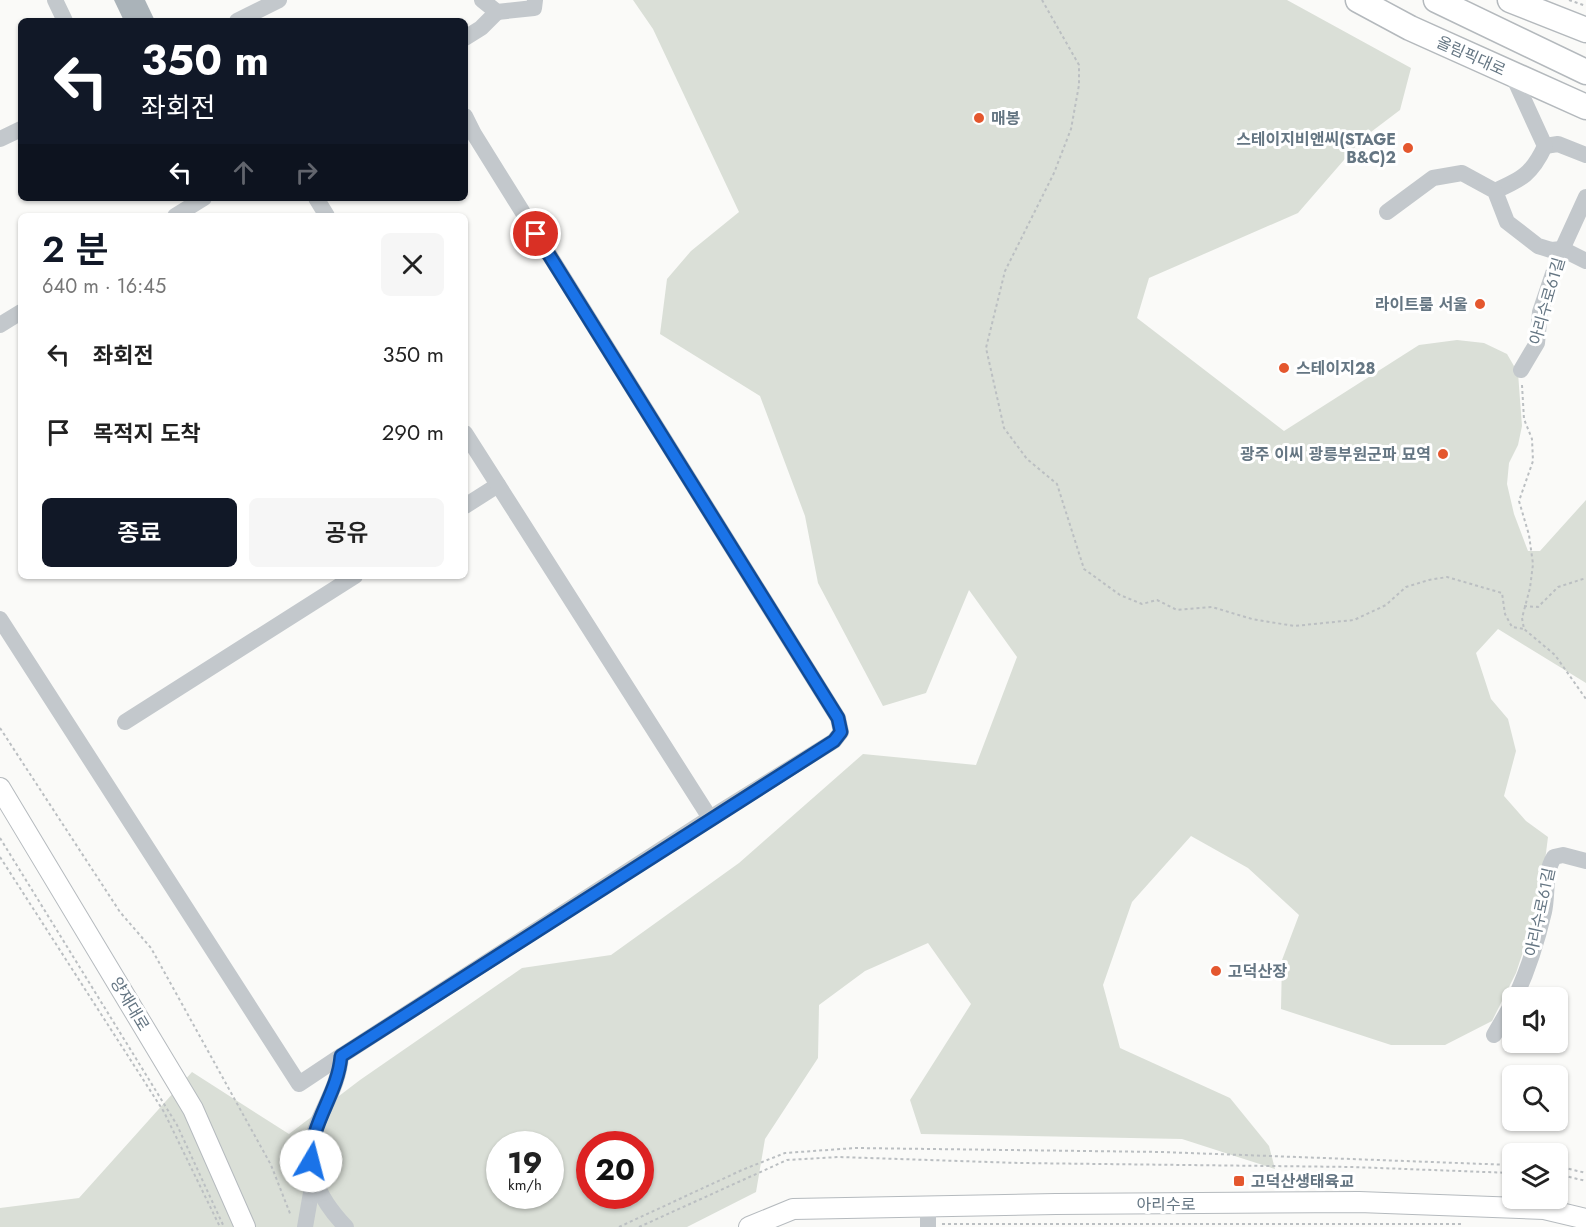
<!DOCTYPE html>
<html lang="ko">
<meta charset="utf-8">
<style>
:root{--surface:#fff;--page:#f6f6f6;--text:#222;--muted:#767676;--accent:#111827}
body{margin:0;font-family:Jost,"Noto Sans KR",sans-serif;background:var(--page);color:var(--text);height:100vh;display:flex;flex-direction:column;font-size:22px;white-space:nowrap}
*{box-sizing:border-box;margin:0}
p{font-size:20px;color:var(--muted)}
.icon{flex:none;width:33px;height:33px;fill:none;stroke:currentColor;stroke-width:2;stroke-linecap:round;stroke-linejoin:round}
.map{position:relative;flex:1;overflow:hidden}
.drawer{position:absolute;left:18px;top:213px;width:450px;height:366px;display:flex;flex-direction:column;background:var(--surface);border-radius:9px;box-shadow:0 2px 4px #0004}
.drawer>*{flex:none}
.guide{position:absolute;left:18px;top:18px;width:450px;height:183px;border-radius:9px;box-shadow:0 2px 4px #0004;background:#111827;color:#fff;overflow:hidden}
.buttons{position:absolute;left:1502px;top:987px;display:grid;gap:12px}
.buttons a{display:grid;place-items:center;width:66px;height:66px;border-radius:9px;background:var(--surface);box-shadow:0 2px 4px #0004;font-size:30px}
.speed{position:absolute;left:486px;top:1131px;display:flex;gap:12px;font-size:30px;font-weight:700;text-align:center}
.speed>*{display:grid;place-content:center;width:78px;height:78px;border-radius:50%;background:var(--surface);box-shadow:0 2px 4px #0004;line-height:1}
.speed small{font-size:15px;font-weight:400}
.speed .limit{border:9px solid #d22;background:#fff;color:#111}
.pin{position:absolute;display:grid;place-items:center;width:51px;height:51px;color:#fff;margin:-26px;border:3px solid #fff;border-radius:50%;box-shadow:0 2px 6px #0007}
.me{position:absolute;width:66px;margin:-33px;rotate:8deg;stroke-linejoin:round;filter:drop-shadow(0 0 4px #0008)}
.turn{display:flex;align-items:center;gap:21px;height:126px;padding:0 24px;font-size:27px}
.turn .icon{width:78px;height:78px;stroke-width:2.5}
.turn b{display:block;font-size:42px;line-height:51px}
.lanes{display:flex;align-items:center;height:57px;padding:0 24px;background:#0003;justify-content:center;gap:30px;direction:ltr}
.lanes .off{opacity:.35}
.round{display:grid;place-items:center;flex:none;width:63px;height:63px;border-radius:9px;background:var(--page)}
.summary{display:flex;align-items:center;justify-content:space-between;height:102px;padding:0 24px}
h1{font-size:36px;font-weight:600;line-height:45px;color:var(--accent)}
.action{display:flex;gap:12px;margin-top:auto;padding:12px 24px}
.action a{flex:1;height:69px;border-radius:9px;background:var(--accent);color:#fff;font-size:24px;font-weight:600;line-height:69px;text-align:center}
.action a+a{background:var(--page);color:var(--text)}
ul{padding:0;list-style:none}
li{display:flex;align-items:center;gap:18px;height:78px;padding:0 24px}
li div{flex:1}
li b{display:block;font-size:22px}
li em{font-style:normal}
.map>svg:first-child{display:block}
.green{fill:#dadfd7;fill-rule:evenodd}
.building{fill:#aab3b9}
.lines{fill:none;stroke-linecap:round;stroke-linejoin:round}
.major-casing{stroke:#b5babe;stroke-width:22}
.highway-casing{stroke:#b4b9bd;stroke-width:27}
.path{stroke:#bbbfc2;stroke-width:2;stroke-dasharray:3 3;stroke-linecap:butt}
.minor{stroke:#c3c8cc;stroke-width:16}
.major{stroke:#fff;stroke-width:20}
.highway{stroke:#fff;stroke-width:24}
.route-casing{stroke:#114b97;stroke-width:15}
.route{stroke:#1a73e8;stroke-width:10}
.poi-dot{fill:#e4572e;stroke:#fff;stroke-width:2}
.labels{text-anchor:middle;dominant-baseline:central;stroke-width:6;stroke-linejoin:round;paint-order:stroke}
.street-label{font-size:16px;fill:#657683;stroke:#fff}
.poi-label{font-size:16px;font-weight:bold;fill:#657683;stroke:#fff;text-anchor:start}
</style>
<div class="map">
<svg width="1586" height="1227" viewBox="0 0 1586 1227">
<rect width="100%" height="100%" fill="#fafaf8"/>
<path class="green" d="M633,0H1287L1411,68L1400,110L1363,138L1298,213L1149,278L1137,318L1284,431L1419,345L1457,340L1484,343L1507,354L1518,373L1522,426L1518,445L1509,463L1507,484L1514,514L1528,551H1540L1586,500V683L1498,629L1476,653L1491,699L1508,719L1516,751L1504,796L1526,821L1548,837L1540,900L1516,973L1492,1021L1445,1045H1391L1281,1009L1282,960L1299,915L1248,868L1191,836L1132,902L1103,985L1120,1048L1230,1098L1269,1146L1275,1169L1182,1139L921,1134L910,1100L971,1004L928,943L865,971L819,1005L818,1058L765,1139L756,1192L687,1227H0V1208L79,1198L192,1072L289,1134L360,1080L522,968L611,955L739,863L863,754L976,765L1017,657L969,590L926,693L883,706L818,583L805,516L760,396L660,334L667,279L691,251L739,212L653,29ZM500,1144H550V1196H500ZM590,1144H640V1196H590Z"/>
<polygon class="building" points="114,0 145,0 155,21 124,21"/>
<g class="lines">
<g class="major-casing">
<g id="major">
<polyline points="0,788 193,1109 245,1227"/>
<polyline points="749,1227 793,1209 1056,1204 1359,1202 1544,1209 1586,1219"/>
</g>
</g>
<g class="highway-casing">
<g id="highway">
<polyline points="1358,0 1410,28 1586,107"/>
<polyline points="1436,0 1586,72"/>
<polyline points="1510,0 1586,30"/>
</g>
</g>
<g class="path">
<polyline points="1042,0 1079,65 1079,85 1071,129 1054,173 1005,271 986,348 1004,428 1027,459 1057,484 1084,569 1120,595 1142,604 1157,600 1177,610 1212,607 1252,619 1294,626 1354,620 1386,605 1406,587 1429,580 1447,577 1502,593 1505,614 1512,627 1524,629"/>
<polyline points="1569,0 1586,6"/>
<polyline points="1522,385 1524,419 1532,439 1533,461 1519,501 1529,535 1533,564 1530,588 1522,618 1524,629 1555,655 1586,699"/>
<polyline points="1524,606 1538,607 1558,587 1586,578"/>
<polyline points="0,728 120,912 151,948 271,1165 291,1216"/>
<polyline points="0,838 177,1125 224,1227"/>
<polyline points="0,857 164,1112 220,1227"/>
<polyline points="1557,1166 1586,1173"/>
<polyline points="1557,1174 1586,1181"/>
<polyline points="942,1224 1461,1224"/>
<polyline points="619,1227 742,1170 785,1153 855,1148 1162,1152 1512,1165"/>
<polyline points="639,1227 787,1160 839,1157 1019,1163 1352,1167 1512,1173"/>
</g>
<g class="minor">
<polyline points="55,0 65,21"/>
<polyline points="482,0 497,12 534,8 535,0"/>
<polyline points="237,21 279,0"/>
<polyline points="465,38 481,28 497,12"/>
<polyline points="465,116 474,134 838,718 841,732 834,741 710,818"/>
<polyline points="0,139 21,129"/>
<polyline points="1545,146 1558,144 1586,155"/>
<path d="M1495,191C1522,179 1532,174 1545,146L1512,74"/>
<polyline points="316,198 327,216"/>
<polyline points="1387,212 1433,178 1462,173 1495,191 1507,222 1538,246 1551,250 1562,249 1586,261"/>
<polyline points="175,216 204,198"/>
<polyline points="0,325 21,312"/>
<polyline points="1521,370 1537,343 1540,312 1559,256 1586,197"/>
<polyline points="465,506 498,485"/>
<polyline points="0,619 299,1084 341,1056"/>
<polyline points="125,722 355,576"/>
<path d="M1515,998C1528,970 1537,942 1544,912C1548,894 1544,873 1554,857L1563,855L1586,861"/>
<polyline points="1494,1035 1512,1004"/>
<polyline points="305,1227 313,1181"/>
<path d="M346,1227C317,1197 301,1163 318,1122C328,1099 339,1081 341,1056L710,818L465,433"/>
<polyline points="928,1227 928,1206"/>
</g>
<use href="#major" class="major"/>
<use href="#highway" class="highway"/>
</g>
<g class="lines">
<g class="route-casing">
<path id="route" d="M311,1161C310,1123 338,1094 341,1056L834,741L841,732L838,718L536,234"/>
</g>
<use href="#route" class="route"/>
</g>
<g class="poi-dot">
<circle cx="979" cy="118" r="6"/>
<circle cx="1408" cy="148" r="6"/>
<circle cx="1480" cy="304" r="6"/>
<circle cx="1284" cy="368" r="6"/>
<circle cx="1443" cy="454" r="6"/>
<circle cx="1216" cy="971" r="6"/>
<rect x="1233" y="1175" width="12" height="12" rx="3"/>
</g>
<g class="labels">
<g class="street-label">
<text transform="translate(1471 56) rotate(24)">올림픽대로</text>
<text transform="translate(1547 301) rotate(-74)">아리수로61길</text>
<text transform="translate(1540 912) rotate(-78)">아리수로61길</text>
<text transform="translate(130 1004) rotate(59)">양재대로</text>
<text x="1166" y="1204">아리수로</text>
</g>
<g class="poi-label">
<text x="991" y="118">매봉</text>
<text x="1396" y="139" text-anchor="end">스테이지비앤씨(STAGE<tspan x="1396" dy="18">B&amp;C)2</tspan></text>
<text x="1468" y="304" text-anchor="end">라이트룸 서울</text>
<text x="1296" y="368">스테이지28</text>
<text x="1431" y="454" text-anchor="end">광주 이씨 광릉부원군파 묘역</text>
<text x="1228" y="971">고덕산장</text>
<text x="1251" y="1181">고덕산생태육교</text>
</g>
</g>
</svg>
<div class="buttons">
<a><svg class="icon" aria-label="sound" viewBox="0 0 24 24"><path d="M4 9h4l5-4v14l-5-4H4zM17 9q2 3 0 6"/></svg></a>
<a><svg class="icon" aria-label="search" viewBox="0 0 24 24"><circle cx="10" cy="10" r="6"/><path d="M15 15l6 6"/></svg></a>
<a><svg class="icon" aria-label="layers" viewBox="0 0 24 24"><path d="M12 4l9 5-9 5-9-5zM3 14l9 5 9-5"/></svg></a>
</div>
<div class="speed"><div>19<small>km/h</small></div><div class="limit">20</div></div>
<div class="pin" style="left:536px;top:234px;background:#d93025"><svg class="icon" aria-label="arrive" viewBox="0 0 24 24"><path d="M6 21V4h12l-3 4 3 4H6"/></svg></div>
<svg class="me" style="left:311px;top:1161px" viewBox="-20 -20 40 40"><circle r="19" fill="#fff"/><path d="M0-13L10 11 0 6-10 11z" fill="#1a73e8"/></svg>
<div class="guide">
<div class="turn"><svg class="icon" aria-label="left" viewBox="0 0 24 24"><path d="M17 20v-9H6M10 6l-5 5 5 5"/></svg><div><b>350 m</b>좌회전</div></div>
<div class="lanes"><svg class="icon" aria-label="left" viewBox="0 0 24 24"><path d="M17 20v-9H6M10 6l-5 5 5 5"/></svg><svg class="icon off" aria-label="ahead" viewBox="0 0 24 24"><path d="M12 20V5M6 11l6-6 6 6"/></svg><svg class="icon off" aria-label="right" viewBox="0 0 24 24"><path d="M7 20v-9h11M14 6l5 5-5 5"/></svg></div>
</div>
<section class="drawer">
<div class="summary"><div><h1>2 분</h1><p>640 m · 16:45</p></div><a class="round"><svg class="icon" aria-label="close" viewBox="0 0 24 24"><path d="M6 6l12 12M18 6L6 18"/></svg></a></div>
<ul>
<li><svg class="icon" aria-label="left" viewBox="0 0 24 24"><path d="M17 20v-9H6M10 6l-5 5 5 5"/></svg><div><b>좌회전</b></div><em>350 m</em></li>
<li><svg class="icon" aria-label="arrive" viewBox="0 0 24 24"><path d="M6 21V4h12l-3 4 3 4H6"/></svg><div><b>목적지 도착</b></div><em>290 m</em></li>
</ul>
<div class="action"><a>종료</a><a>공유</a></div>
</section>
</div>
